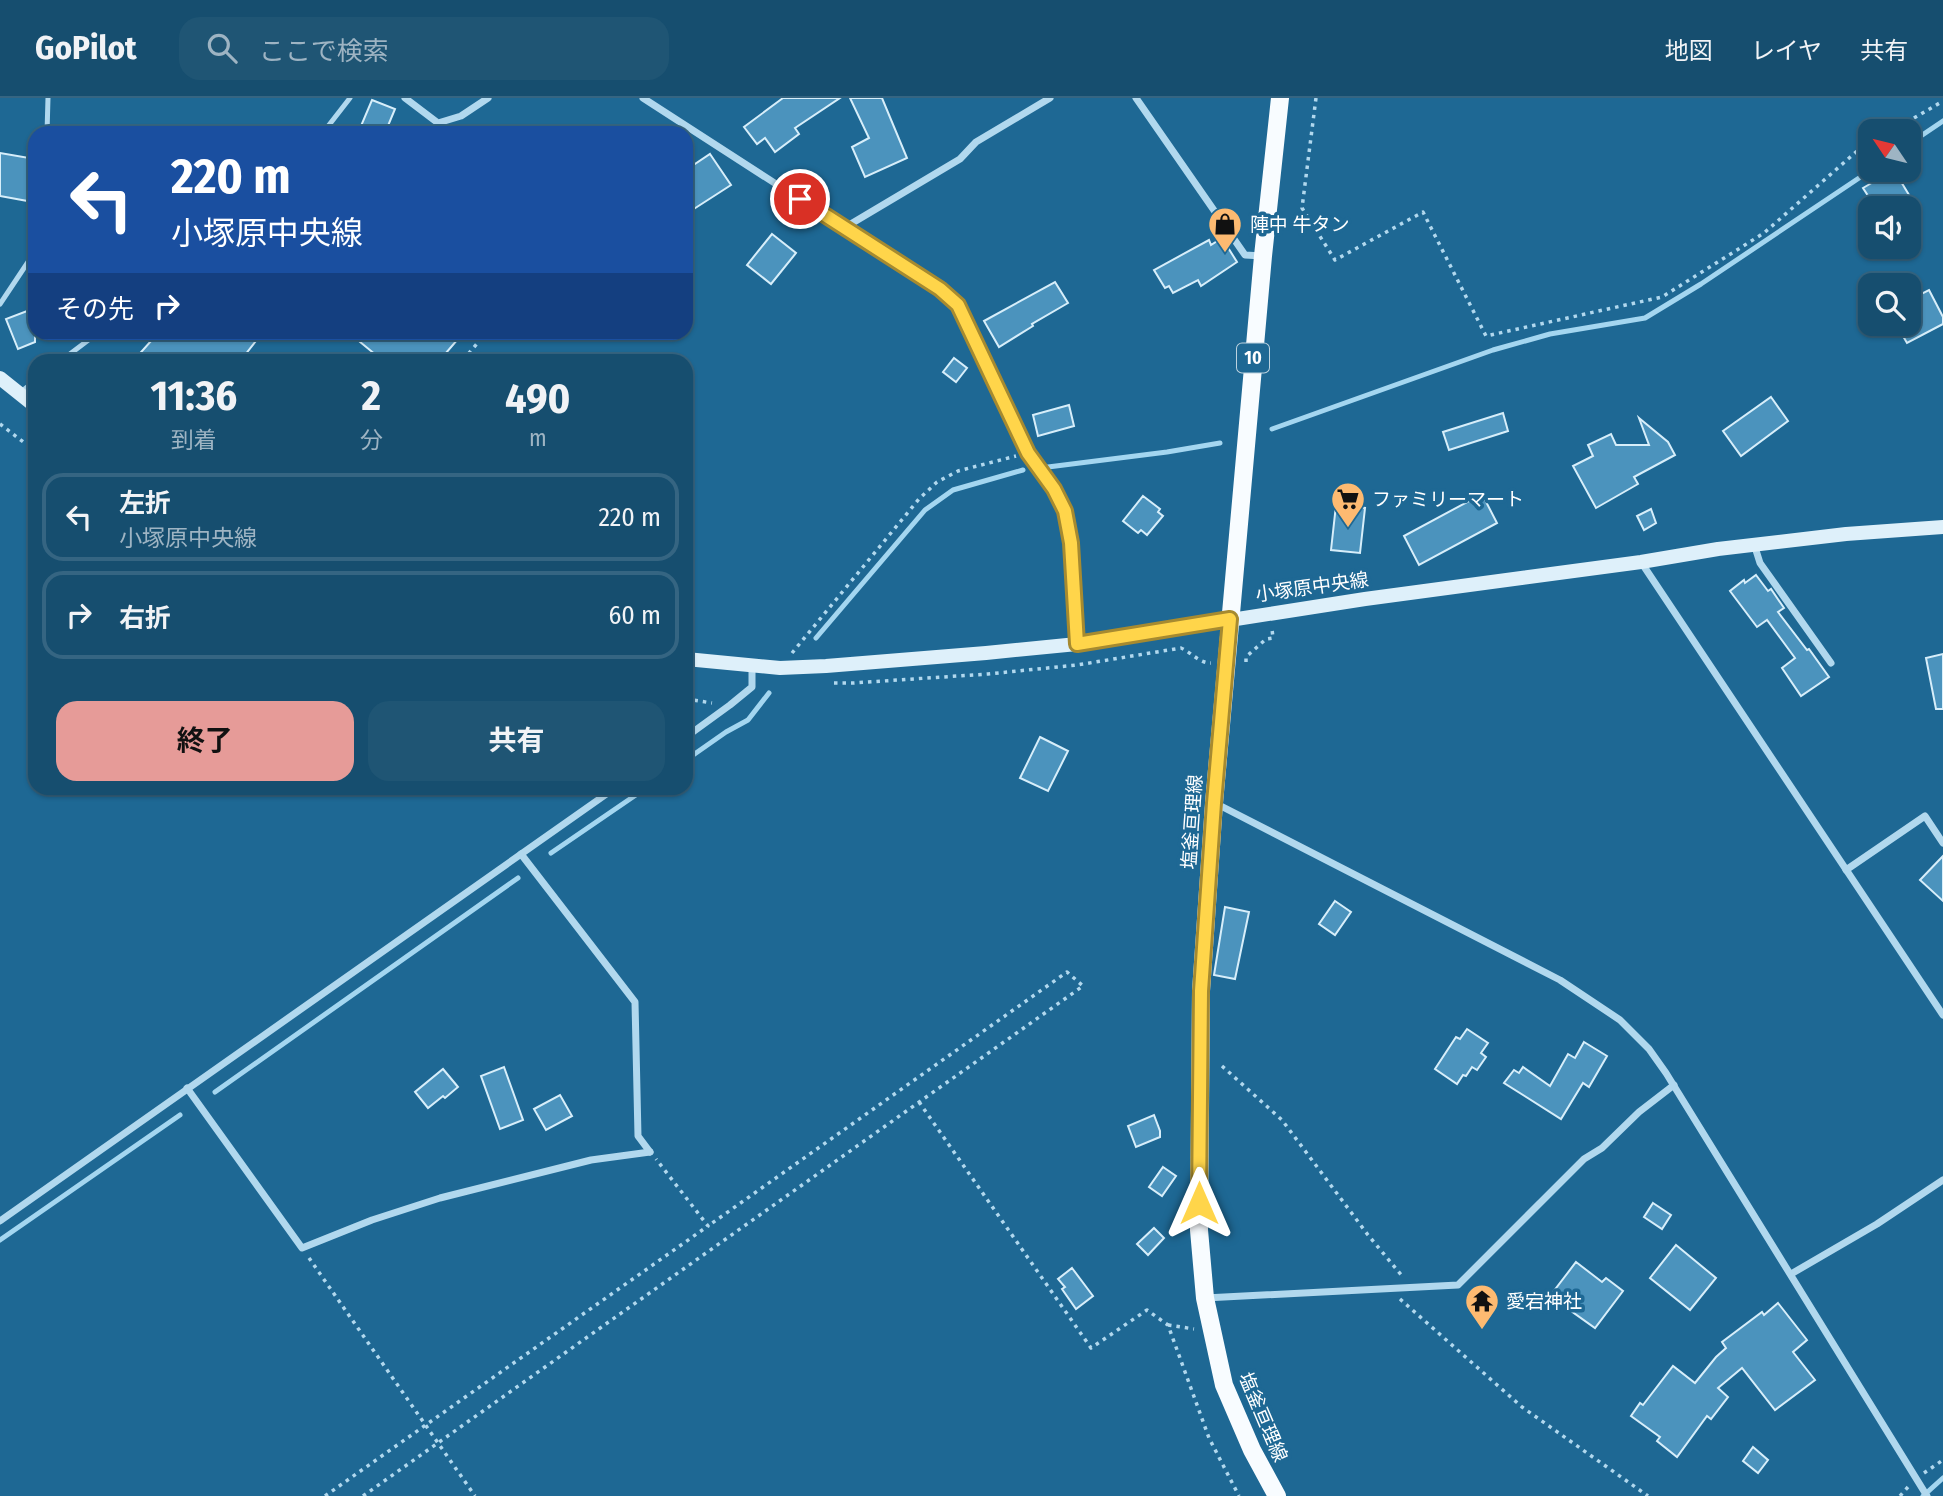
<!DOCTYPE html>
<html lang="ja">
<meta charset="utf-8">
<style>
:root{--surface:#164e6f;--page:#1f5574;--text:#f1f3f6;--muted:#9eb4c3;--line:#356582;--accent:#e69b98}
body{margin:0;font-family:"Fira Sans Condensed","Noto Sans JP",sans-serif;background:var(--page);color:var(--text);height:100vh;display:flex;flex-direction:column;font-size:26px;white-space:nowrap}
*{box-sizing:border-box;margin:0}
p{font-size:23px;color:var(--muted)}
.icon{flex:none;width:38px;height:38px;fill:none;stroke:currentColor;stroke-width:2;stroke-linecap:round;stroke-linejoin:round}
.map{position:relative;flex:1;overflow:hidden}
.side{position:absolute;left:28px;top:256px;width:665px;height:441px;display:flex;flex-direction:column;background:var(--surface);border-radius:21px;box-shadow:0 2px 5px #0004,0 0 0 2px var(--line)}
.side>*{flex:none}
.hud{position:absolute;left:28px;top:28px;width:665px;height:214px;border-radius:21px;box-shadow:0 2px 5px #0004,0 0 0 2px var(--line);background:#1a4fa0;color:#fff;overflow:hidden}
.needle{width:46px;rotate:305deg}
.fabs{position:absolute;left:1858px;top:21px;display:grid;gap:14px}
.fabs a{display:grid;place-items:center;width:63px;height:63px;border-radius:14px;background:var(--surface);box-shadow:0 2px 5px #0004,0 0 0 2px var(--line);font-size:35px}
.pin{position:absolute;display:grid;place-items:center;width:60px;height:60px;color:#fff;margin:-30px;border:4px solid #fff;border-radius:50%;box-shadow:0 2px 7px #0007}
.me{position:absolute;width:77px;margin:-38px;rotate:0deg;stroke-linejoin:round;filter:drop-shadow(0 0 5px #0008)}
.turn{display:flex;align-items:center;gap:24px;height:147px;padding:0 28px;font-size:32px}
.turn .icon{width:91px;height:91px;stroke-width:2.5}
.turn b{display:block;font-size:49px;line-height:60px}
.then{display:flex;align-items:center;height:66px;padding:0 28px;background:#0003;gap:14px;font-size:26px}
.eta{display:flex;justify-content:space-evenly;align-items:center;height:119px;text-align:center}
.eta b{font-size:42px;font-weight:700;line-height:49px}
.cta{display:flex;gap:14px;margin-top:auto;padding:14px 28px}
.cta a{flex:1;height:80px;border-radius:21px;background:var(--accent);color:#111;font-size:28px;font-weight:700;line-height:80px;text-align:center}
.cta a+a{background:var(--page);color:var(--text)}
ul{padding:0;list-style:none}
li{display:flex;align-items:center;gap:21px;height:88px;margin:0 14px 10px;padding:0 14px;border:4px solid var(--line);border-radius:21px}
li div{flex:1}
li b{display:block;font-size:26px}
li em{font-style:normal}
header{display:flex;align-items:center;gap:42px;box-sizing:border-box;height:98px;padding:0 35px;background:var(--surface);border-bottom:2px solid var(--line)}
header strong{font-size:33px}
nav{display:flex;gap:38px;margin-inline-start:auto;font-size:24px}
.search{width:490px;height:63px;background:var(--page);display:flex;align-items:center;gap:18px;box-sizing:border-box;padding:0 24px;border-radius:21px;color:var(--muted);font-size:26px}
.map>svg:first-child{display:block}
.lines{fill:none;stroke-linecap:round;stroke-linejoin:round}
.stream{stroke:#a4d6f0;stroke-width:5}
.building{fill:#4b93bd;stroke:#d7eefa;stroke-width:2}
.path{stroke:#b1d8ee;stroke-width:3.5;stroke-dasharray:3.5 5;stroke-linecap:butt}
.lane{stroke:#b1d8ee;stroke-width:5}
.street{stroke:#b1d8ee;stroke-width:7}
.secondary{stroke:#def0fa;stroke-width:14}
.primary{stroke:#f8fcff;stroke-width:18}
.route-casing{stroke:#a68a30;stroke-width:18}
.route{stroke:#ffd54a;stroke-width:12}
.labels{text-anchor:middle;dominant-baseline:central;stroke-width:7;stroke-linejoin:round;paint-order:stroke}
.shield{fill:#1e6894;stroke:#bcd2df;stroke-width:2}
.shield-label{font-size:18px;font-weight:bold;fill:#fff}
.poi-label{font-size:19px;fill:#fff;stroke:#1e6894;text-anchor:start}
.street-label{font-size:19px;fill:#fff;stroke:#1e6894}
</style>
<header>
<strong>GoPilot</strong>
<div class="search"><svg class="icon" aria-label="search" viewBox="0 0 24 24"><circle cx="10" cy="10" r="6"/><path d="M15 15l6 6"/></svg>ここで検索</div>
<nav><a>地図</a><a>レイヤ</a><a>共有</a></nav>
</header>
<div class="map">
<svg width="1943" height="1398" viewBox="0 0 1943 1398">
<rect width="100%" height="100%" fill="#1e6894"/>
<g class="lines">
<g class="stream">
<polyline points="1909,46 1943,23"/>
<polyline points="1272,331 1493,252 1550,236 1645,220 1701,186 1871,72"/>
<polyline points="1048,369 1167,354 1220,345"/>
<polyline points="816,540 925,412 953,392 1023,372"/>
<polyline points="686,662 726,634 748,622 769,595"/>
<polyline points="551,755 646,690"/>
<polyline points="215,994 518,780"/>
<polyline points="0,1142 180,1017"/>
<polyline points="1923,1398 1943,1380"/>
</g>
</g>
<g class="building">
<polygon points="783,0 840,0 795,30 799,36 775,54 765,40 757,46 744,29"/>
<polygon points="850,0 882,0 907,60 865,79 852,49 869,40"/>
<polygon points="372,2 395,11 385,35 358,35"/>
<polygon points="0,55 35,61 33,104 0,98"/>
<polygon points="710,56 731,87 686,116 686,72"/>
<polygon points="1894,72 1909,97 1887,110 1876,110 1863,90"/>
<polygon points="772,136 796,155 771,186 747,167"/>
<polygon points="1222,140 1237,164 1201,188 1198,182 1173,195 1169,188 1165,190 1154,172 1209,142 1211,147"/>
<polygon points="1055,184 1068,205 1032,226 1033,228 999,249 984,223"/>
<polygon points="1929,192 1943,219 1943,226 1907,245 1896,226 1909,226 1909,202"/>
<polygon points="35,210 35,244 18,251 6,221"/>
<polygon points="159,234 263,234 241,262 134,262"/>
<polygon points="348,234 464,234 440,262 382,262"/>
<polygon points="954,260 967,270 956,284 943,274"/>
<polygon points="1771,299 1788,323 1741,358 1723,333"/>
<polygon points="1069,307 1074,328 1038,338 1033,317"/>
<polygon points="1503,315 1508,333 1449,352 1443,334"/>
<polygon points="1639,320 1668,344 1675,357 1634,379 1638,386 1596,410 1573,368 1593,358 1588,347 1611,336 1616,347 1649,347"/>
<polygon points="1482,396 1497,425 1419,467 1404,438"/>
<polygon points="1143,398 1160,411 1158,414 1163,418 1147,437 1141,432 1138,435 1123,423"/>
<polygon points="1336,407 1365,410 1360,455 1331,452"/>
<polygon points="1651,411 1656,425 1644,432 1637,418"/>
<polygon points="1756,477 1768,493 1771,491 1784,510 1778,514 1807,552 1809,551 1829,579 1801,598 1782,570 1795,560 1767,522 1757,529 1730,493 1744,482 1745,485"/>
<polygon points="1943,556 1943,611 1936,611 1926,560"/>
<polygon points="1040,639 1068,653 1048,693 1020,680"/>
<polygon points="1943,758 1943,803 1920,782"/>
<polygon points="1335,803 1351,814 1335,837 1319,826"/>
<polygon points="1225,809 1249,814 1235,881 1214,877"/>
<polygon points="1467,931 1488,945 1481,955 1486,959 1477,972 1472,969 1466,978 1463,977 1457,986 1435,971 1456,939 1460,941"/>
<polygon points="1584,944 1607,958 1589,989 1583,985 1561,1021 1504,985 1514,972 1519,975 1523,969 1550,988 1568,956 1575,960"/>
<polygon points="504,969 523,1022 500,1031 481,978"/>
<polygon points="443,971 458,989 445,1000 443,998 428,1010 415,994"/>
<polygon points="560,997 572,1018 546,1032 534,1011"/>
<polygon points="1154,1017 1160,1033 1160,1039 1136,1049 1128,1028"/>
<polygon points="1163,1069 1176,1078 1162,1098 1149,1089"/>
<polygon points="1653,1105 1671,1117 1662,1131 1644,1119"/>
<polygon points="1154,1130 1164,1140 1148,1157 1137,1146"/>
<polygon points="1676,1147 1716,1180 1690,1212 1650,1180"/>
<polygon points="1576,1164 1602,1184 1606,1180 1623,1193 1595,1230 1550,1198"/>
<polygon points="1072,1170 1093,1198 1076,1211 1062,1191 1065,1189 1058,1181"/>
<polygon points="1778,1205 1807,1242 1793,1254 1815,1282 1775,1312 1742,1270 1718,1290 1728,1299 1711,1321 1707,1318 1677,1359 1657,1343 1660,1339 1631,1318 1640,1305 1643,1307 1673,1268 1695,1285 1716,1259 1726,1250 1722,1244 1762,1214 1764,1217"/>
<polygon points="1753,1349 1768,1362 1758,1375 1743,1363"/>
</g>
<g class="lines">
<g class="path">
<polyline points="1316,0 1302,110 1335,162 1423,114 1486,238 1662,199 1764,135 1856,54 1871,45"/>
<polyline points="1892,33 1943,3"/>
<polyline points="686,211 688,213"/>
<polyline points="463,262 487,234"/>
<polyline points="0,326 35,353"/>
<polyline points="792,555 919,401 937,384 958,373 1016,358"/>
<polyline points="1246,564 1246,559 1266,541 1273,540 1272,531"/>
<path d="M834,585H853L988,576L1077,567L1181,550C1192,555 1199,565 1211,565"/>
<polyline points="686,601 712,605"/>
<polyline points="1222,968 1282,1022 1368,1137 1403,1179"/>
<polyline points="919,1004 1091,1250 1147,1212 1168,1227 1209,1340 1239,1398"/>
<polyline points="309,1160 475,1398"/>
<polyline points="1400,1201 1522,1309 1648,1398"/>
<polyline points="1168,1227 1194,1231"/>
<polyline points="1924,1375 1943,1362"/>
<polyline points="325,1398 708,1128 656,1061"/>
<polyline points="363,1398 1083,888 1067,874 708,1128"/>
<polyline points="1900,1398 1908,1389"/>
</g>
<g class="lane">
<polyline points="47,35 48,0"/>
<polyline points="326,35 329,27 350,0"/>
<polyline points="0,206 32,158 35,150"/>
<polyline points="62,262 99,234"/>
<polyline points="22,293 35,283"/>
</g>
<g class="street">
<polyline points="405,0 438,25 461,18 488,0"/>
<polyline points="643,0 940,192 958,207 1028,355 1054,391 1064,413 1071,445 1077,546"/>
<polyline points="1136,0 1245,157 1263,158"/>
<polyline points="844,130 960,61 976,44 1050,0"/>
<polyline points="1754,446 1760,465 1831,565"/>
<polyline points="1641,464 1943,917"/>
<polyline points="686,639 730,607 752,589 752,567"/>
<polyline points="1215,705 1560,882 1620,922 1649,951 1666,975 1927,1398"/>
<polyline points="521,756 635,904 638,1038 650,1054"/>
<polyline points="1846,772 1925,718 1943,745"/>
<polyline points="187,990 302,1150 372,1122 440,1100 591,1062 650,1054"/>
<polyline points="0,1123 615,690"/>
<polyline points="1791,1176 1877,1126 1943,1082"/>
<polyline points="1205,1200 1458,1187 1584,1061 1602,1050 1639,1014 1674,987"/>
</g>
<g class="secondary">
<polyline points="0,280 35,308"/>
<polyline points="686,561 780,570 826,568 986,555 1077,546 1365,501 1641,464 1718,451 1846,436 1943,429"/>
</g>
<polyline class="primary" points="1277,1398 1252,1352 1224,1287 1205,1200 1199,1132 1201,893 1214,705 1263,158 1280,0"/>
</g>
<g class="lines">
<g class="route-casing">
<polyline id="route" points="800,101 940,191 958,207 1028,355 1054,391 1065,413 1071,445 1077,546 1230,521 1214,705 1201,893 1199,1105"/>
</g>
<use href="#route" class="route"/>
</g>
<defs>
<g id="shop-pin" transform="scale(1.75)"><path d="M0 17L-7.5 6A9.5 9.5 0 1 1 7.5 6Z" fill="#fdba71" stroke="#1e6894"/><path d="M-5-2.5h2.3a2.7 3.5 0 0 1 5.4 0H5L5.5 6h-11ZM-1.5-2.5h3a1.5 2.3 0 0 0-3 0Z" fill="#111"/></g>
<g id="supermarket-pin" transform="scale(1.75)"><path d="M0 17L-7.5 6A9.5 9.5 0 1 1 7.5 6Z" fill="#fdba71" stroke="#1e6894"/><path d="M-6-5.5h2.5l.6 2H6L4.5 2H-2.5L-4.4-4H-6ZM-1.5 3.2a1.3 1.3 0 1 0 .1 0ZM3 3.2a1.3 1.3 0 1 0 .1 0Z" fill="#111"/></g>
<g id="temple-pin" transform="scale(1.75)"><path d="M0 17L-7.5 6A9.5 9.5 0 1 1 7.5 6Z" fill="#fdba71" stroke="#1e6894"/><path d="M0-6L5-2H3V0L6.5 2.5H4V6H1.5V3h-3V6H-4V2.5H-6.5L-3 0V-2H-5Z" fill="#111"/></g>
</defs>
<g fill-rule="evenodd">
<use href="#shop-pin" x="1225" y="126"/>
<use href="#supermarket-pin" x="1348" y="401"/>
<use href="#temple-pin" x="1482" y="1203"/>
</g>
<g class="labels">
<rect class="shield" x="1237" y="245.5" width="32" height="29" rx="5"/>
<g class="shield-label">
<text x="1253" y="260">10</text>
</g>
<g class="poi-label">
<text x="1250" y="126">陣中 牛タン</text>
<text x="1372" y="401">ファミリーマート</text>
<text x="1506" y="1203">愛宕神社</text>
</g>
<g class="street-label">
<text transform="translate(1312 489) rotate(-8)">小塚原中央線</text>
<text transform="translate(1192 724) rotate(-86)">塩釜亘理線</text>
<text transform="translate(1263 1319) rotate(67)">塩釜亘理線</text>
</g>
</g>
</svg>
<div class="fabs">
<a><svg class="needle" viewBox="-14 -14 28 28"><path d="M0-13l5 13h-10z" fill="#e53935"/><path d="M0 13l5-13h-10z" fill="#9eb4c3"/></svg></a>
<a><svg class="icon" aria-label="sound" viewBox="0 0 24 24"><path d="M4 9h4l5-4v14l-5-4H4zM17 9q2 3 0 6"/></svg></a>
<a><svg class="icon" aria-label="search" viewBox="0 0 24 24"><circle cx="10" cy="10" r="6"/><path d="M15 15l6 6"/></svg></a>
</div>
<div class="pin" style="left:800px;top:101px;background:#d93025"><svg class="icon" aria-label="arrive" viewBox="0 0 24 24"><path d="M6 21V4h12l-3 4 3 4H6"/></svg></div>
<svg class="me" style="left:1199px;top:1105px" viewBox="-20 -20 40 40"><path d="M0-17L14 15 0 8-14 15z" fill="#ffd54a" stroke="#fff" stroke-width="4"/></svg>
<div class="hud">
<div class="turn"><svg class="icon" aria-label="left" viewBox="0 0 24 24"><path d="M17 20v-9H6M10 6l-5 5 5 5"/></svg><div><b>220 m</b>小塚原中央線</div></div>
<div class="then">その先<svg class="icon" aria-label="right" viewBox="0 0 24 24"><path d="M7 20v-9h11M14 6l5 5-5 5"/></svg></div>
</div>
<section class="side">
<div class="eta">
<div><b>11:36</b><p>到着</p></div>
<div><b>2</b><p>分</p></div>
<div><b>490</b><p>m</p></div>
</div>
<ul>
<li><svg class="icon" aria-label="left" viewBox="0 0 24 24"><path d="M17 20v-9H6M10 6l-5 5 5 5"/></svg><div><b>左折</b><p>小塚原中央線</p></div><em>220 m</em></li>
<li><svg class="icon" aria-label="right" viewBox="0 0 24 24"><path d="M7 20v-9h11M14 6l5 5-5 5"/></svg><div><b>右折</b></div><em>60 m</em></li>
</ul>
<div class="cta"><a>終了</a><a>共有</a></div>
</section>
</div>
